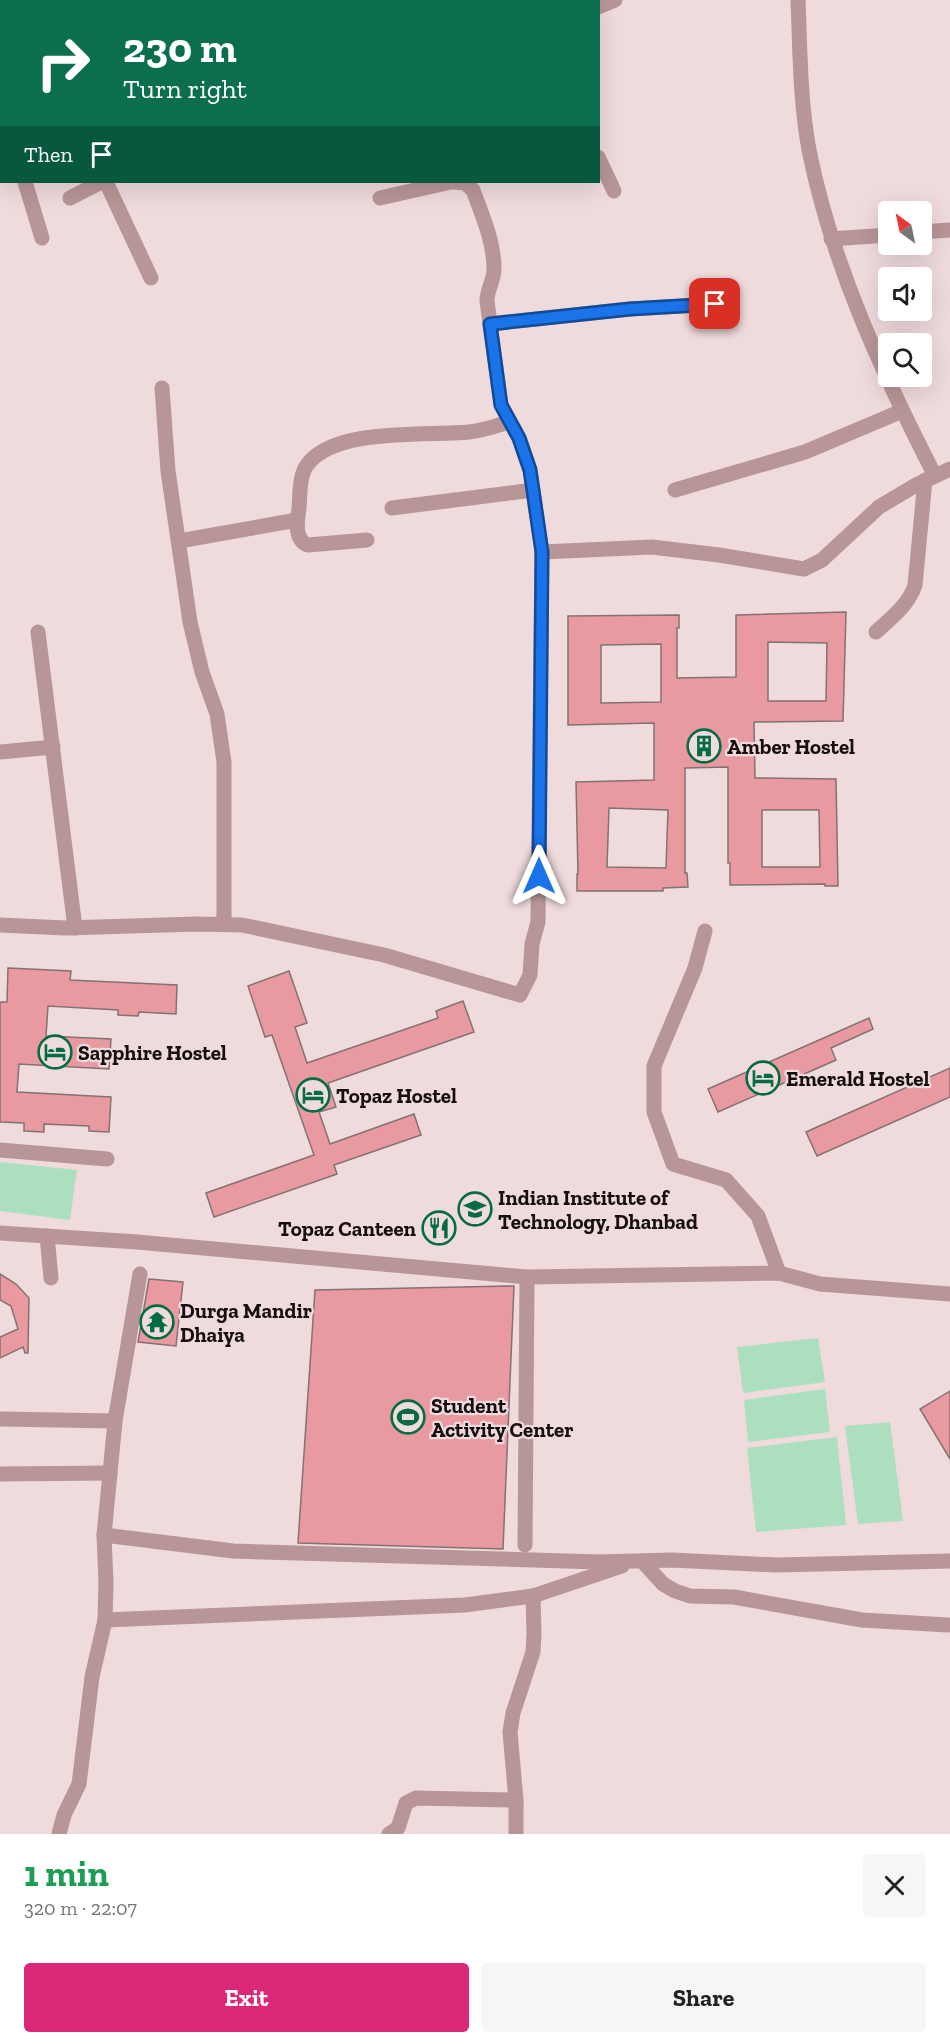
<!DOCTYPE html>
<meta charset="utf-8">
<style>
:root{--surface:#fff;--page:#f6f6f6;--text:#202124;--muted:#757577;--accent:#db2777}
body{margin:0;font-family:"Zilla Slab",serif;background:var(--page);color:var(--text);height:100vh;display:flex;flex-direction:column;font-size:22px;white-space:nowrap}
*{box-sizing:border-box;margin:0}
p{font-size:20px;color:var(--muted)}
.icon{flex:none;width:33px;height:33px;fill:none;stroke:currentColor;stroke-width:2;stroke-linecap:round;stroke-linejoin:round}
.map{position:relative;height:1834px;overflow:hidden}
.drawer{display:flex;flex-direction:column;background:var(--surface);flex:1}
.drawer>*{flex:none}
.banner{position:absolute;left:0px;top:0px;width:600px;height:183px;box-shadow:0 6px 24px #0002;background:#0b6e4f;color:#fff;overflow:hidden}
.needle{width:39px;rotate:327deg}
.tools{position:absolute;left:878px;top:201px;display:grid;gap:12px}
.tools a{display:grid;place-items:center;width:54px;height:54px;border-radius:6px;background:var(--surface);box-shadow:0 6px 24px #0002;font-size:30px}
.pin{position:absolute;display:grid;place-items:center;width:51px;height:51px;color:#fff;margin:-26px;border-radius:12px;box-shadow:0 3px 9px #0006}
.me{position:absolute;width:66px;margin:-33px;rotate:0deg;stroke-linejoin:round;filter:drop-shadow(0 0 4px #0008)}
.turn{display:flex;align-items:center;gap:21px;height:126px;padding:0 24px;font-size:27px}
.turn .icon{width:78px;height:78px;stroke-width:2.5}
.turn b{display:block;font-size:42px;line-height:51px}
.then{display:flex;align-items:center;height:57px;padding:0 24px;background:#0003;gap:12px;font-size:22px}
.round{display:grid;place-items:center;flex:none;width:63px;height:63px;border-radius:6px;background:var(--page)}
.overview{display:flex;align-items:center;justify-content:space-between;height:102px;padding:0 24px}
h1{font-size:36px;font-weight:800;line-height:45px;color:#1e9e55}
.action{display:flex;gap:12px;margin-top:auto;padding:12px 24px}
.action a{flex:1;height:69px;border-radius:6px;background:var(--accent);color:#fff;font-size:24px;font-weight:800;line-height:69px;text-align:center}
.action a+a{background:var(--page);color:var(--text)}
.map>svg:first-child{display:block}
.green{fill:#acdfc0}
.building{fill:#e99aa1;stroke:#847172;stroke-width:1.5;fill-rule:evenodd}
.lines{fill:none;stroke-linecap:round;stroke-linejoin:round}
.street{stroke:#b89597;stroke-width:15}
.route-casing{stroke:#114b97;stroke-width:15}
.route{stroke:#1a73e8;stroke-width:10}
.labels{text-anchor:middle;dominant-baseline:central;stroke-width:4.5;stroke-linejoin:round;paint-order:stroke}
.poi-label{font-size:21px;font-weight:bold;fill:#160f10;stroke:#efdadc;text-anchor:start}
</style>
<div class="map">
<svg width="950" height="1834" viewBox="0 0 950 1834">
<rect width="100%" height="100%" fill="#efdadc"/>
<g class="green">
<polygon points="0,1162 77,1170 70,1220 0,1211"/>
<polygon points="818,1338 825,1382 743,1393 737,1347"/>
<polygon points="825,1389 830,1432 748,1442 744,1400"/>
<polygon points="890,1422 903,1521 858,1524 845,1426"/>
<polygon points="837,1437 846,1525 756,1532 747,1448"/>
</g>
<g class="building">
<path d="M846,612L843,721L754,722L755,778L836,779L838,886H825V884L730,885V863H728V767L685,768V873H687L688,887L663,888V891H577V874H578L576,782L654,780V723L568,725V616L679,615V628H677V678L736,677V615ZM768,642L827,643L826,701H768ZM661,644V702L601,703V645ZM609,808L668,810L666,868L607,867ZM762,810H819L820,867H762Z"/>
<polygon points="8,968 71,971 70,980 177,985 176,1014 139,1012 138,1016 118,1015 118,1010 48,1006 46,1036 111,1039 109,1069 19,1064 17,1092 111,1097 109,1132 89,1131 89,1126 44,1124 44,1132 24,1131 24,1123 0,1122 0,1002 7,1002"/>
<polygon points="289,971 307,1023 295,1027 307,1063 438,1018 436,1011 463,1001 474,1032 328,1083 336,1107 319,1112 330,1144 414,1114 421,1135 334,1165 337,1174 214,1217 206,1193 314,1155 272,1035 265,1037 248,986"/>
<polygon points="869,1018 873,1029 831,1048 836,1060 718,1112 708,1089"/>
<polygon points="950,1068 950,1097 817,1156 806,1132"/>
<polygon points="0,1274 16,1284 29,1298 28,1353 25,1353 23,1347 0,1358 0,1337 18,1329 11,1306 0,1300"/>
<polygon points="149,1279 183,1282 176,1346 138,1342"/>
<polygon points="514,1286 503,1549 298,1543 315,1290"/>
<polygon points="950,1391 950,1459 920,1409"/>
</g>
<g class="lines">
<g class="street">
<polyline points="134,0 134,2"/>
<polyline points="242,0 244,2"/>
<path d="M798,0C800,50 800,101 809,150C832,265 882,372 935,476"/>
<polyline points="598,7 615,0"/>
<polyline points="0,130 2,130"/>
<polyline points="598,157 614,191"/>
<polyline points="25,182 42,238"/>
<polyline points="106,182 151,278"/>
<polyline points="70,198 101,182"/>
<polyline points="380,198 451,182"/>
<polyline points="921,232 950,230"/>
<polyline points="831,239 888,235"/>
<polyline points="490,324 630,309 715,304"/>
<polyline points="162,388 168,471 190,622 202,672 217,714 224,762 224,924"/>
<polyline points="675,490 805,452 902,411"/>
<polyline points="392,508 533,490"/>
<path d="M367,540L308,545C294,540 297,521 299,509C300,496 299,476 307,465C334,427 428,436 469,432C482,431 496,426 509,422"/>
<polyline points="179,541 297,520"/>
<polyline points="542,552 652,547 719,555 804,569 822,560 879,507 916,485 950,469"/>
<polyline points="38,632 75,928"/>
<path d="M876,632C892,617 908,606 915,585L925,480"/>
<polyline points="0,752 53,747"/>
<path d="M0,925L65,928L198,924L242,925L384,955L520,995L530,975L532,944L538,922L542,552L530,470L519,438L501,405L487,301C487,289 494,281 494,269C494,241 482,215 473,190L465,183L453,182"/>
<polyline points="705,931 695,968 654,1066 654,1112 673,1164 726,1180 758,1216 779,1273"/>
<polyline points="0,1150 107,1159"/>
<polyline points="0,1233 137,1242 527,1277 779,1273 820,1284 950,1294"/>
<polyline points="47,1236 51,1278"/>
<polyline points="0,1419 115,1421"/>
<polyline points="0,1474 110,1473"/>
<polyline points="104,1535 233,1551 599,1562 672,1560 776,1565 950,1561"/>
<polyline points="525,1545 527,1277"/>
<polyline points="643,1562 663,1584 675,1591 690,1596 734,1597 862,1620 948,1625"/>
<polyline points="105,1620 465,1605 533,1596 622,1566"/>
<polyline points="59,1834 64,1815 79,1784 92,1677 105,1620 106,1583 104,1535 115,1421 140,1274"/>
<polyline points="389,1834 398,1828 406,1803 416,1798 516,1800"/>
<polyline points="516,1834 516,1800 510,1732 513,1713 533,1652 534,1634 533,1596"/>
</g>
</g>
<g class="lines">
<g class="route-casing">
<polyline id="route" points="539,876 542,552 530,470 519,438 501,405 490,324 630,309 715,304"/>
</g>
<use href="#route" class="route"/>
</g>
<defs>
<g id="building-ring" transform="scale(1.725)"><circle r="9.5" fill="#efdadc" stroke="#046c43" stroke-width="1.5"/><path d="M-4-6H4V6H1V3H-1V6H-4ZM-2.5-4.3h1.7v1.8h-1.7ZM.8-4.3h1.7v1.8H.8ZM-2.5-1h1.7V.8h-1.7ZM.8-1h1.7V.8H.8Z" fill="#046c43"/></g>
<g id="hotel-ring" transform="scale(1.725)"><circle r="9.5" fill="#efdadc" stroke="#046c43" stroke-width="1.5"/><path d="M-6-4.5h1.5V1H6V5H4.5V3h-9V5H-6ZM-4 0a1.8 1.8 0 1 1 3.6 0ZM.5 0V-2.5h3Q6-2.5 6 0Z" fill="#046c43"/></g>
<g id="university-ring" transform="scale(1.725)"><circle r="9.5" fill="#efdadc" stroke="#046c43" stroke-width="1.5"/><path d="M0-5L7-2L0 1L-7-2ZM-4 1L0 2.5L4 1V4Q0 6-4 4Z" fill="#046c43"/></g>
<g id="restaurant-ring" transform="scale(1.725)"><circle r="9.5" fill="#efdadc" stroke="#046c43" stroke-width="1.5"/><path d="M-5-6h1v4h1v-4h1v4h1v-4h1v5L-1.5 .5V6h-2V.5L-5-1ZM5-6V6H3V1.5H1.5Q1.5-4 5-6Z" fill="#046c43"/></g>
<g id="temple-ring" transform="scale(1.725)"><circle r="9.5" fill="#efdadc" stroke="#046c43" stroke-width="1.5"/><path d="M0-6L5-2H3V0L6.5 2.5H4V6H1.5V3h-3V6H-4V2.5H-6.5L-3 0V-2H-5Z" fill="#046c43"/></g>
<g id="stadium-ring" transform="scale(1.725)"><circle r="9.5" fill="#efdadc" stroke="#046c43" stroke-width="1.5"/><path d="M0-5a6.5 5 0 1 0 0 10a6.5 5 0 1 0 0-10ZM-3.5-1.8h7v3.6h-7Z" fill="#046c43"/></g>
</defs>
<g fill-rule="evenodd">
<use href="#building-ring" x="704" y="746"/>
<use href="#hotel-ring" x="55" y="1052"/>
<use href="#hotel-ring" x="763" y="1078"/>
<use href="#hotel-ring" x="313" y="1095"/>
<use href="#university-ring" x="475" y="1209"/>
<use href="#restaurant-ring" x="439" y="1228"/>
<use href="#temple-ring" x="157" y="1322"/>
<use href="#stadium-ring" x="408" y="1417"/>
</g>
<g class="labels">
<g class="poi-label">
<text x="727" y="746">Amber Hostel</text>
<text x="78" y="1052">Sapphire Hostel</text>
<text x="786" y="1078">Emerald Hostel</text>
<text x="336" y="1095">Topaz Hostel</text>
<text x="498" y="1197">Indian Institute of<tspan x="498" dy="24">Technology, Dhanbad</tspan></text>
<text x="416" y="1228" text-anchor="end">Topaz Canteen</text>
<text x="180" y="1310">Durga Mandir<tspan x="180" dy="24">Dhaiya</tspan></text>
<text x="431" y="1405">Student<tspan x="431" dy="24">Activity Center</tspan></text>
</g>
</g>
</svg>
<div class="tools">
<a><svg class="needle" viewBox="-14 -14 28 28"><path d="M0-13l5 13h-10z" fill="#e53935"/><path d="M0 13l5-13h-10z" fill="#757577"/></svg></a>
<a><svg class="icon" aria-label="sound" viewBox="0 0 24 24"><path d="M4 9h4l5-4v14l-5-4H4zM17 9q2 3 0 6"/></svg></a>
<a><svg class="icon" aria-label="search" viewBox="0 0 24 24"><circle cx="10" cy="10" r="6"/><path d="M15 15l6 6"/></svg></a>
</div>
<div class="pin" style="left:715px;top:304px;background:#d93025"><svg class="icon" aria-label="arrive" viewBox="0 0 24 24"><path d="M6 21V4h12l-3 4 3 4H6"/></svg></div>
<svg class="me" style="left:539px;top:876px" viewBox="-20 -20 40 40"><path d="M0-17L14 15 0 8-14 15z" fill="#1a73e8" stroke="#fff" stroke-width="4"/></svg>
<div class="banner">
<div class="turn"><svg class="icon" aria-label="right" viewBox="0 0 24 24"><path d="M7 20v-9h11M14 6l5 5-5 5"/></svg><div><b>230 m</b>Turn right</div></div>
<div class="then">Then<svg class="icon" aria-label="arrive" viewBox="0 0 24 24"><path d="M6 21V4h12l-3 4 3 4H6"/></svg></div>
</div>
</div>
<section class="drawer">
<div class="overview"><div><h1>1 min</h1><p>320 m · 22:07</p></div><a class="round"><svg class="icon" aria-label="close" viewBox="0 0 24 24"><path d="M6 6l12 12M18 6L6 18"/></svg></a></div>
<div class="action"><a>Exit</a><a>Share</a></div>
</section>
